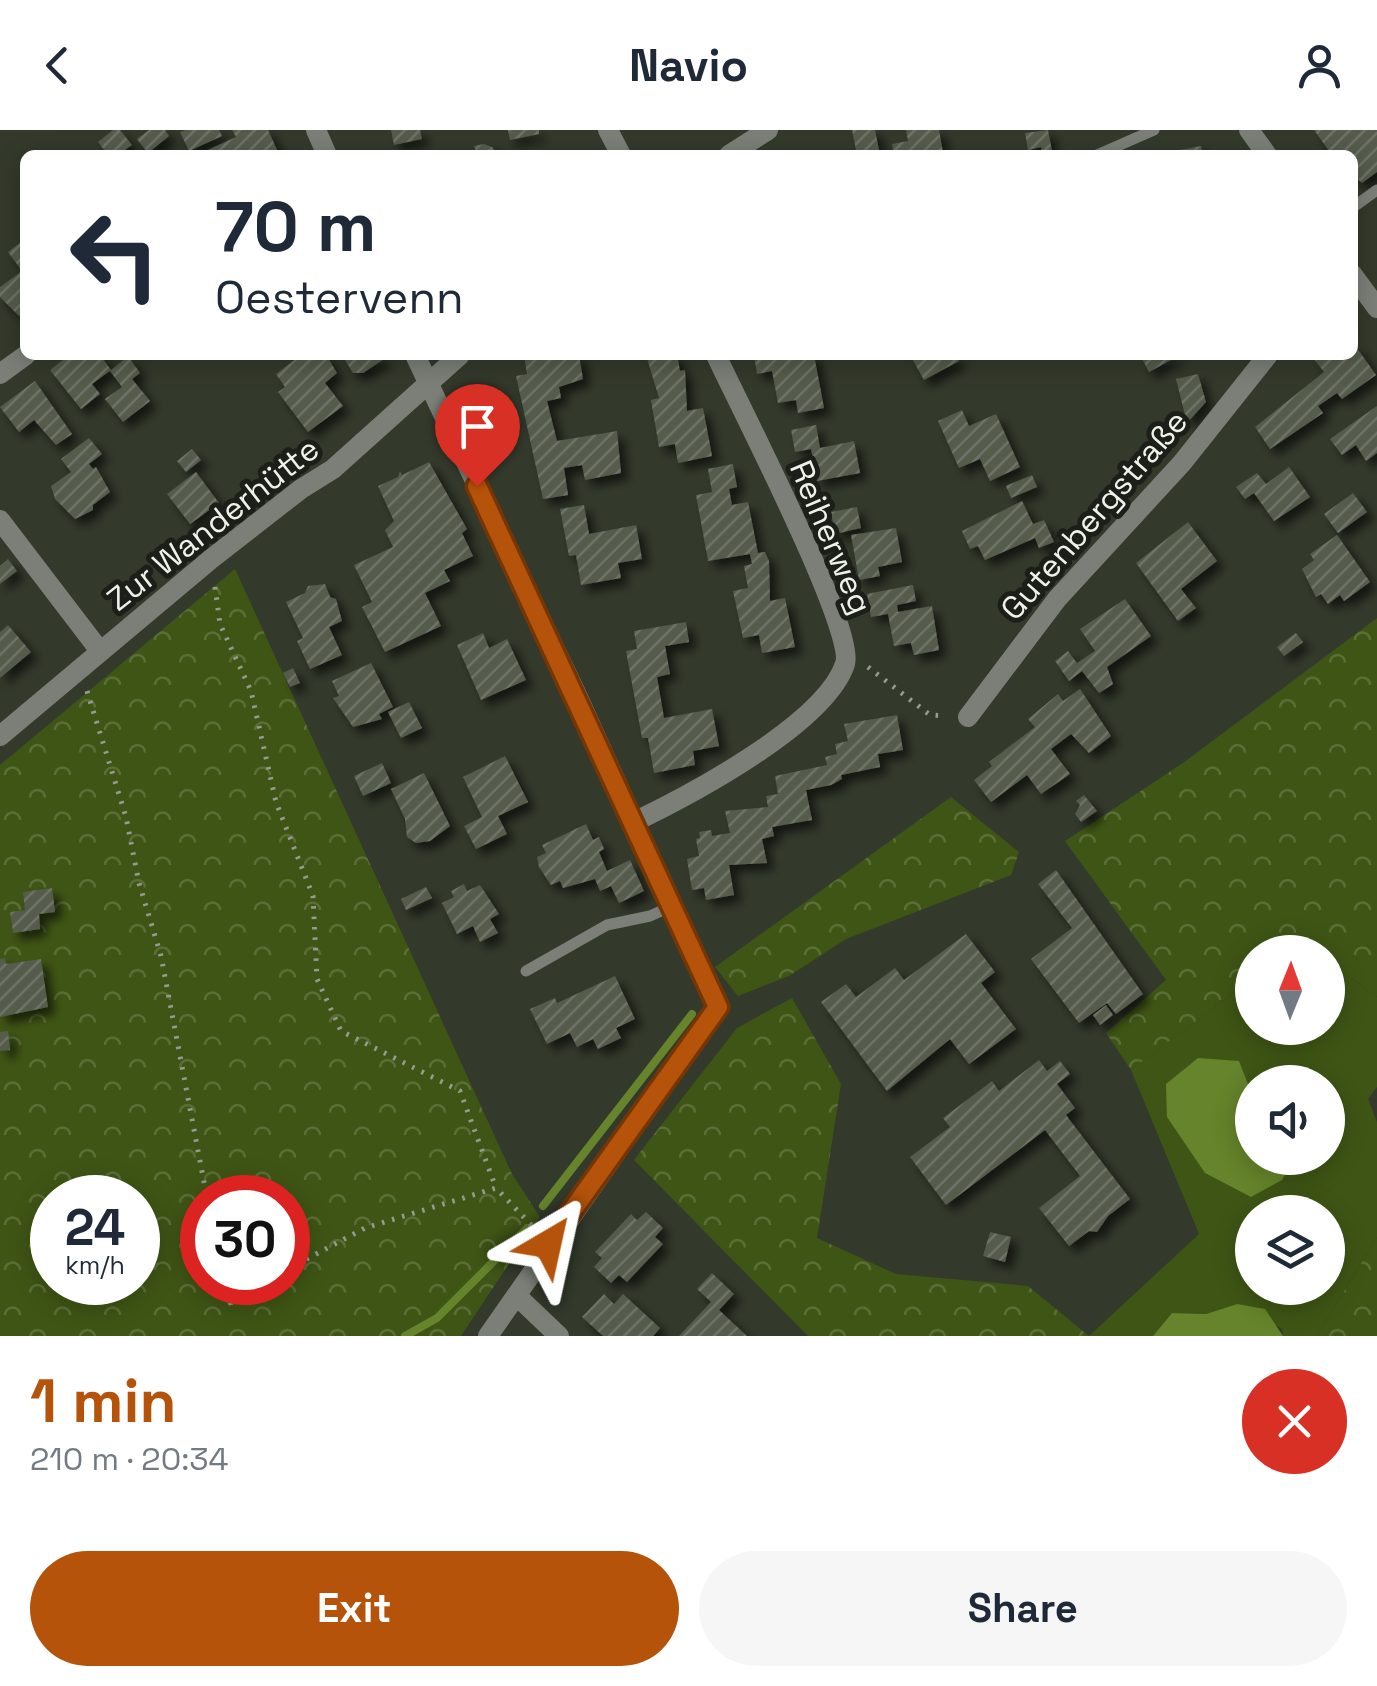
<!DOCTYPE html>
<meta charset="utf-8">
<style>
:root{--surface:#fff;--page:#f6f6f7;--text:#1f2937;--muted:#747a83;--accent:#b45309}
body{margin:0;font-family:"Space Grotesk",sans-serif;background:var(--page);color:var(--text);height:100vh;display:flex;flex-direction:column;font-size:38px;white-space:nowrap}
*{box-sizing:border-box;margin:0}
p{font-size:32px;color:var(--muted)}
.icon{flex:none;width:55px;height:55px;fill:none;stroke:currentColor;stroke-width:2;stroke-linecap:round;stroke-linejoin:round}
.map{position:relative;height:1206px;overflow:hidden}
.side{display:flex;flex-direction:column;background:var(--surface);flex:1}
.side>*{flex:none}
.hud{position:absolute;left:20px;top:20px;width:1338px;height:210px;border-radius:15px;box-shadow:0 5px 25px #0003;background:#fff;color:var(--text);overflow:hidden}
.needle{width:65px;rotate:1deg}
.fabs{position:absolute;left:1235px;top:805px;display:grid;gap:20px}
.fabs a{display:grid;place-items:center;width:110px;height:110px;border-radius:50%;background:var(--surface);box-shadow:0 5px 25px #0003;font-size:50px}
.speed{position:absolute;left:30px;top:1045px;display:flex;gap:20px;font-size:50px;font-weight:700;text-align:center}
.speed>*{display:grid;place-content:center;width:130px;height:130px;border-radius:50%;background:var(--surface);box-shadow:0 5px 25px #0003;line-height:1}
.speed small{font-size:25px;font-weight:400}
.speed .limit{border:15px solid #d22;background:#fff;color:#111}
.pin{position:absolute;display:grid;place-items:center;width:85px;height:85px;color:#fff;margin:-102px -42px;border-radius:50% 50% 50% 0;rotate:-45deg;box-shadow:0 0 10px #0007}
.pin .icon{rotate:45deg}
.me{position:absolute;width:110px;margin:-55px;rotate:36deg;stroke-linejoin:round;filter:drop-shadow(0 0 8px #0008)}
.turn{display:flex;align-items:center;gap:35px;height:210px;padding:0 30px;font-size:45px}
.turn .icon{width:130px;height:130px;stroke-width:2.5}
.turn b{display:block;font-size:70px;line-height:85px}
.round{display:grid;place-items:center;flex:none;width:105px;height:105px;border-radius:52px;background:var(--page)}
.overview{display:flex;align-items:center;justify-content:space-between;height:170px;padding:0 30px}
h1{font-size:60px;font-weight:700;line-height:75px;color:var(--accent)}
.action{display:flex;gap:20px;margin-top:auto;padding:20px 30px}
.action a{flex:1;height:115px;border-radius:60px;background:var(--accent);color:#fff;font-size:40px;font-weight:700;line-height:115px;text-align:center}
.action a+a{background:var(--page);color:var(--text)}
header{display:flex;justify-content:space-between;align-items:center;height:130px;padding:0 30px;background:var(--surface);font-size:45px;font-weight:700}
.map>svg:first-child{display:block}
.grass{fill:#3f5515;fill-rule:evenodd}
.forest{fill:url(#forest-crowns);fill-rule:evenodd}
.water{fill:#65842b}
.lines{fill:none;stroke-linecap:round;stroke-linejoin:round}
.stream{stroke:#65842b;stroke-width:8}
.building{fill:url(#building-hatch);filter:url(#shadow)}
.path{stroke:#969b8f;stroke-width:5;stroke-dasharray:2.5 8;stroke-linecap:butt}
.service{stroke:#7b7f78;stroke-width:11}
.minor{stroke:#7b7f78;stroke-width:20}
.route-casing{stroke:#753606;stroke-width:25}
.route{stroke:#b45309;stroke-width:18}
.labels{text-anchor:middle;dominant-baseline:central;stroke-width:10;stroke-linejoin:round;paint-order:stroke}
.street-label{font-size:32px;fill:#eef2e9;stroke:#1c1f19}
</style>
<header><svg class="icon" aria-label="back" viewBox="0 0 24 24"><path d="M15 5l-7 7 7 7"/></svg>Navio<svg class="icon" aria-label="person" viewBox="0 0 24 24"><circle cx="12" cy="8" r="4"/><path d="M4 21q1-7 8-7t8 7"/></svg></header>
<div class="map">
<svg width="1377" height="1206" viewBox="0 0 1377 1206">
<defs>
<pattern id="forest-crowns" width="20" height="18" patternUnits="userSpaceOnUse" patternTransform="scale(2.5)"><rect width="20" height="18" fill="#3f5515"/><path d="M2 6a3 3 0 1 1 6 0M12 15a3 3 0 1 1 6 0" fill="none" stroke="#5b6e37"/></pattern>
<pattern id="building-hatch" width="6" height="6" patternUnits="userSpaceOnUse" patternTransform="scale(2.5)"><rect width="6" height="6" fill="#545b4c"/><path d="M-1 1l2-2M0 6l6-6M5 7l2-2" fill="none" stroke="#6d7366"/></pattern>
<filter id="shadow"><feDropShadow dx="7" dy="7" stdDeviation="5" flood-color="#0009"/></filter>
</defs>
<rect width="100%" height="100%" fill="#33392b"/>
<path class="grass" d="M1328,830L1377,867V957L1368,969L1377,992V1107L1317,1206H1283L1282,1199L1237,1174L1206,1184L1172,1183L1153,1206H1089L1199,1104L1131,940L1252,849V898H1328ZM1239,931L1252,964V952H1328V1028H1295L1282,1050L1167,987ZM1252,1082H1328V1158H1252Z"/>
<g class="forest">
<path d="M235,439L512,1044L540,1087L461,1206H0V635ZM52,1068H138V1152H52ZM202,1068H288V1152H202Z"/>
<polygon points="1377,488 1377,867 1328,830 1328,822 1318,822 1303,811 1287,822 1252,822 1252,849 1131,940 1106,903 1166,850 1065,711 1183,633"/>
<polygon points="951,667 1019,722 1011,745 846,809 789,846 738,866 715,837"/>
<polygon points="792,868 841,954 817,1108 896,1144 1028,1156 1089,1206 808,1206 634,1030 737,898"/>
<polygon points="1377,1107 1377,1206 1317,1206"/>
</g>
<g class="water">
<polygon points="1198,928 1239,931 1252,964 1252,1028 1295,1028 1282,1050 1251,1067 1205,1043 1167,987 1166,954"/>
<polygon points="1237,1174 1265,1179 1283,1206 1153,1206 1172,1183 1206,1184"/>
</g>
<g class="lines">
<g class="stream">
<polyline points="543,1076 692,884"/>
<polyline points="405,1206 437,1188 527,1098"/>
</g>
</g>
<g class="building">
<polygon points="113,0 120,0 132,15 118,25 108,25 98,12"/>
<polygon points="149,0 165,0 169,6 148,23 137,9"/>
<polygon points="186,0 219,0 222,6 189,21 180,2"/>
<polygon points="232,0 268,0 278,22 197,25 236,7"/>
<polygon points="391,0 420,0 422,9 394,15"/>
<polygon points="508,0 539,0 539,4 510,10"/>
<polygon points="852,0 875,0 880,25 836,25 856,20"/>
<polygon points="906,0 939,0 943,23 894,25 892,14 908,11"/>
<polygon points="1048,0 1052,21 1042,23 1041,17 1028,20 1025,3"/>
<polygon points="1314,0 1377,0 1377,42 1362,53 1352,44 1352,25 1332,25"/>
<polygon points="484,14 492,17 499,25 478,25 474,16"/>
<polygon points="1201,16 1203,25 1164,25 1164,23"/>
<polygon points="25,109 25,181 19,186 0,167 0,157 22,141 8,122"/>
<polygon points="1352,211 1376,245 1342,269 1337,263 1318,276 1323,283 1270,319 1255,297 1324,242 1314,229 1320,225 1352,225"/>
<polygon points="69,225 100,225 111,240 92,254 100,264 81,279 50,240"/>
<polygon points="301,225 326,225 337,243 325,253 343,276 308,302 278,262 285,257 276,244"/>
<polygon points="342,225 383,225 384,229 363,243 353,243"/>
<polygon points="579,225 583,249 559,257 561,268 547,271 557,311 617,301 621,343 585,350 582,335 564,338 568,365 543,369 516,246 527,244 524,226"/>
<polygon points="646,225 677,225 680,241 685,240 687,281 703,278 712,326 678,333 675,314 659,317 651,270 659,268"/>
<polygon points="754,225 814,225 824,278 798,283 796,270 778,273 772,241 757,244"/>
<polygon points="910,225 956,225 959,231 924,250"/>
<polygon points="1140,225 1180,225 1149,242"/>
<polygon points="128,226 140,243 132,249 150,271 123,292 105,269 122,257 110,241"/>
<polygon points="1198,244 1206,272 1187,293 1176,249"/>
<polygon points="35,251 72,304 56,315 34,290 19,302 0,277"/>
<polygon points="1377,276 1377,323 1366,331 1356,315 1342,325 1330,309"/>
<polygon points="962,280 969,296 996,284 1020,337 990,351 980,329 959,338 938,291"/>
<polygon points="816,295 820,318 854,311 860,343 817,351 811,319 795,322 791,300"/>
<polygon points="89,308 102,324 89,334 93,339 96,337 110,362 93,375 93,380 75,389 55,369 51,356 71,342 61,329"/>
<polygon points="192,319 201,330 186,342 177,331"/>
<polygon points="429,332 467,399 462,403 473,426 444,440 450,451 425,463 441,496 385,522 362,477 372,472 354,435 393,417 385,400 394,391 378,356 398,347 400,341 402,345"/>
<polygon points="733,334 737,357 729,359 732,375 748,372 758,423 765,422 769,431 770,471 785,468 795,517 762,523 759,505 743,508 733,461 748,458 744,436 752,434 750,424 708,431 696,365 712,362 708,339"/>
<polygon points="1289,337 1310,367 1274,391 1254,363 1245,369 1236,357 1257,343 1266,354"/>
<polygon points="196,342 219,373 190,394 167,364"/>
<polygon points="1032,345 1037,357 1011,368 1006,356"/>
<polygon points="1353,363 1367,382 1338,403 1324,384"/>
<polygon points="1022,371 1033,394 1044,390 1054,412 1039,418 1035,408 985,430 978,416 970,419 962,401"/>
<polygon points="584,375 589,404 636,395 642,429 618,433 621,448 581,455 576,425 569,426 560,379"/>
<polygon points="857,377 861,398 835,404 831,382"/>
<polygon points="1188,392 1217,431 1181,459 1196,478 1178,491 1136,433"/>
<polygon points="896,398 902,432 878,437 880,446 859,450 851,405"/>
<polygon points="1337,405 1370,452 1344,471 1340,465 1328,474 1321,464 1316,467 1302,439 1314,430 1310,424"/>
<polygon points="8,429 17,441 0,454 0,436"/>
<polygon points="325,454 330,467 336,469 342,491 329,497 342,525 310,539 297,511 303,508 286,472 305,463 308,456"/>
<polygon points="913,455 916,471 897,475 898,482 932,476 939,520 914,525 911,513 894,516 888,484 871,487 867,464"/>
<polygon points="1125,469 1151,506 1107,537 1113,554 1099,563 1082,541 1069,551 1055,531 1068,521 1077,533 1095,521 1080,499"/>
<polygon points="686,492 689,512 665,516 670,544 657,547 664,588 712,579 719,616 693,621 695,635 654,643 648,608 642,608 626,521 637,519 634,501"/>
<polygon points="8,495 31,522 0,548 0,502"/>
<polygon points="483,503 489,518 507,509 526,550 481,570 457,515"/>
<polygon points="1296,503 1303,512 1284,526 1277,517"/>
<polygon points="371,533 393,577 379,584 382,589 353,597 333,568 339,566 332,551"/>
<polygon points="293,538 300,553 290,557 283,543"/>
<polygon points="1080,559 1111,606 1089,623 1071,604 1051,619 1070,644 1041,664 1027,645 991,672 974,650 992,636 989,632 1035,597 1028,589 1058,564 1063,571"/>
<polygon points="409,572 422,598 401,608 388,582"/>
<polygon points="897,585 903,620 878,624 880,637 841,645 842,649 831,655 806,660 812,690 772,697 774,706 762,709 767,733 729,735 734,765 706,770 704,758 692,760 687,729 699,726 696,709 700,708 699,702 711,700 712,706 730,703 725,681 768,677 766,666 778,664 775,646 827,635 825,627 837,624 835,614 848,611 844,594"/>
<polygon points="505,626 528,672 498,686 507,704 476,719 464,696 482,687 463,647"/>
<polygon points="382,633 391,653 363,666 354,646"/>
<polygon points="424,643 450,696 430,711 416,713 407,707 405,689 391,659"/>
<polygon points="1084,665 1097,681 1081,692 1075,684 1080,675 1076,671"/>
<polygon points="586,694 593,710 599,707 604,719 599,722 607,741 630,730 644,761 619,773 611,756 600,761 595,749 563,758 560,751 551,755 539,737 537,727 546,723 542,715"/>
<polygon points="1056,740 1143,864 1116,884 1107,873 1079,893 1031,829 1072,798 1038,754"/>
<polygon points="464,754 467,761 480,755 499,784 490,789 498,803 480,812 473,796 457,804 442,773 454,767 451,761"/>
<polygon points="426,757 432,768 406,780 401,769"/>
<polygon points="52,758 55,782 39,784 40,799 13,803 10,782 25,780 23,762"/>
<polygon points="966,804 995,842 981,853 1016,899 969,934 950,909 887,961 821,872 846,854 856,867 895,838 904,850"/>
<polygon points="5,828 6,834 41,829 48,877 0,887 0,829"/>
<polygon points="615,846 635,889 616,898 621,908 598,919 593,909 577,917 570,903 547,914 530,879 555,868 557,873"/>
<polygon points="1106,875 1113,885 1100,895 1093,885"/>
<polygon points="8,901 10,920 0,921 0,902"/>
<polygon points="1039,930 1047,941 1060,931 1070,944 1057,954 1075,978 1066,985 1130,1069 1108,1086 1097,1102 1089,1101 1069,1116 1039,1078 1080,1046 1045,1000 946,1075 910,1027 950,997 943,988 992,951 999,961"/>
<polygon points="646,1082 663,1098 655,1107 663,1114 627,1152 619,1145 611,1153 594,1137 602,1128 595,1122 631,1084 637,1090"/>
<polygon points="990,1102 1011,1107 1005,1132 983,1126"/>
<polygon points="712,1143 734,1164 719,1180 747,1206 679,1206 711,1172 697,1159"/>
<polygon points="604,1164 614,1174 623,1164 660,1198 653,1206 603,1206 582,1187"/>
</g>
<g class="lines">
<g class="path">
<polyline points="215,457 220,494 251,561 276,672 313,766 317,849 341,901 460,961 496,1058"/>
<polyline points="868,537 930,585 946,586"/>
<polyline points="87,561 126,687 139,753 161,826 207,1068"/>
<polyline points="288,1139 365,1098 496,1058 537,1101"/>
<polyline points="226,1152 231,1175 261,1152"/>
</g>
<g class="service">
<polyline points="1097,25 1154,0"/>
<polyline points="1352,78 1377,60"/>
<polyline points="526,841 607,795 650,786 672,776"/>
</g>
<g class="minor">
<polyline points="316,0 327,25"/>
<polyline points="608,0 621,25"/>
<polyline points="1249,0 1267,25"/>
<polyline points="729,25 768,0"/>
<polyline points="1352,144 1377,178"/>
<polyline points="415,225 577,565 718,877 488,1206"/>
<polyline points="0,244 26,225"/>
<polyline points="0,390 100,521"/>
<polyline points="968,587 1057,469 1182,333 1268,225"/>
<polyline points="0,606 211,429 301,359 333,339 460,225"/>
<path d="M634,692C690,665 825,594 845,534C856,500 737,271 716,225"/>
<polyline points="517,1166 559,1206"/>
</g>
</g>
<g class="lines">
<g class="route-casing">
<polyline id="route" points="477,356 718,877 548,1114"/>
</g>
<use href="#route" class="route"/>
</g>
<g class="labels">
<g class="street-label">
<text transform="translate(1094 385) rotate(-49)">Gutenbergstraße</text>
<text transform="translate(213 394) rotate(-38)">Zur Wanderhütte</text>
<text transform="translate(831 407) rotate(67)">Reiherweg</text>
</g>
</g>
</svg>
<div class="fabs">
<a><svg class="needle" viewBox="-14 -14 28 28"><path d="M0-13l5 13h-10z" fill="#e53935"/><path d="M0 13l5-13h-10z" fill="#747a83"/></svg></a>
<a><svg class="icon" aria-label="sound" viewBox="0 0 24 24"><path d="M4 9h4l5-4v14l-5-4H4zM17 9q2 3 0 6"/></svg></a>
<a><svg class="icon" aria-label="layers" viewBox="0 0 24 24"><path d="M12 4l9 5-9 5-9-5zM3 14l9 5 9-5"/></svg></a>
</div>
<div class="speed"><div>24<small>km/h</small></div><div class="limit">30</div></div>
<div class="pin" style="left:477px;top:356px;background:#d93025"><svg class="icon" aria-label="arrive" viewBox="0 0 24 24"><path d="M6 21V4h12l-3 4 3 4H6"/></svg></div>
<svg class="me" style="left:548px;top:1114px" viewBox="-20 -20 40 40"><path d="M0-17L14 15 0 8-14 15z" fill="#b45309" stroke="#fff" stroke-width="4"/></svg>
<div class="hud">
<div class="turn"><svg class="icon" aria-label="left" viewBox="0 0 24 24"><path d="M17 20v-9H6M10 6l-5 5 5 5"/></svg><div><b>70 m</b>Oestervenn</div></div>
</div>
</div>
<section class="side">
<div class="overview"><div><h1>1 min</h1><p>210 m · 20:34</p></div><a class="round" style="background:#d93025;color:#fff"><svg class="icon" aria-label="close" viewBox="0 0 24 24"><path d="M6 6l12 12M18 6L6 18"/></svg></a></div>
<div class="action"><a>Exit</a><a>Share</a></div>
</section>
